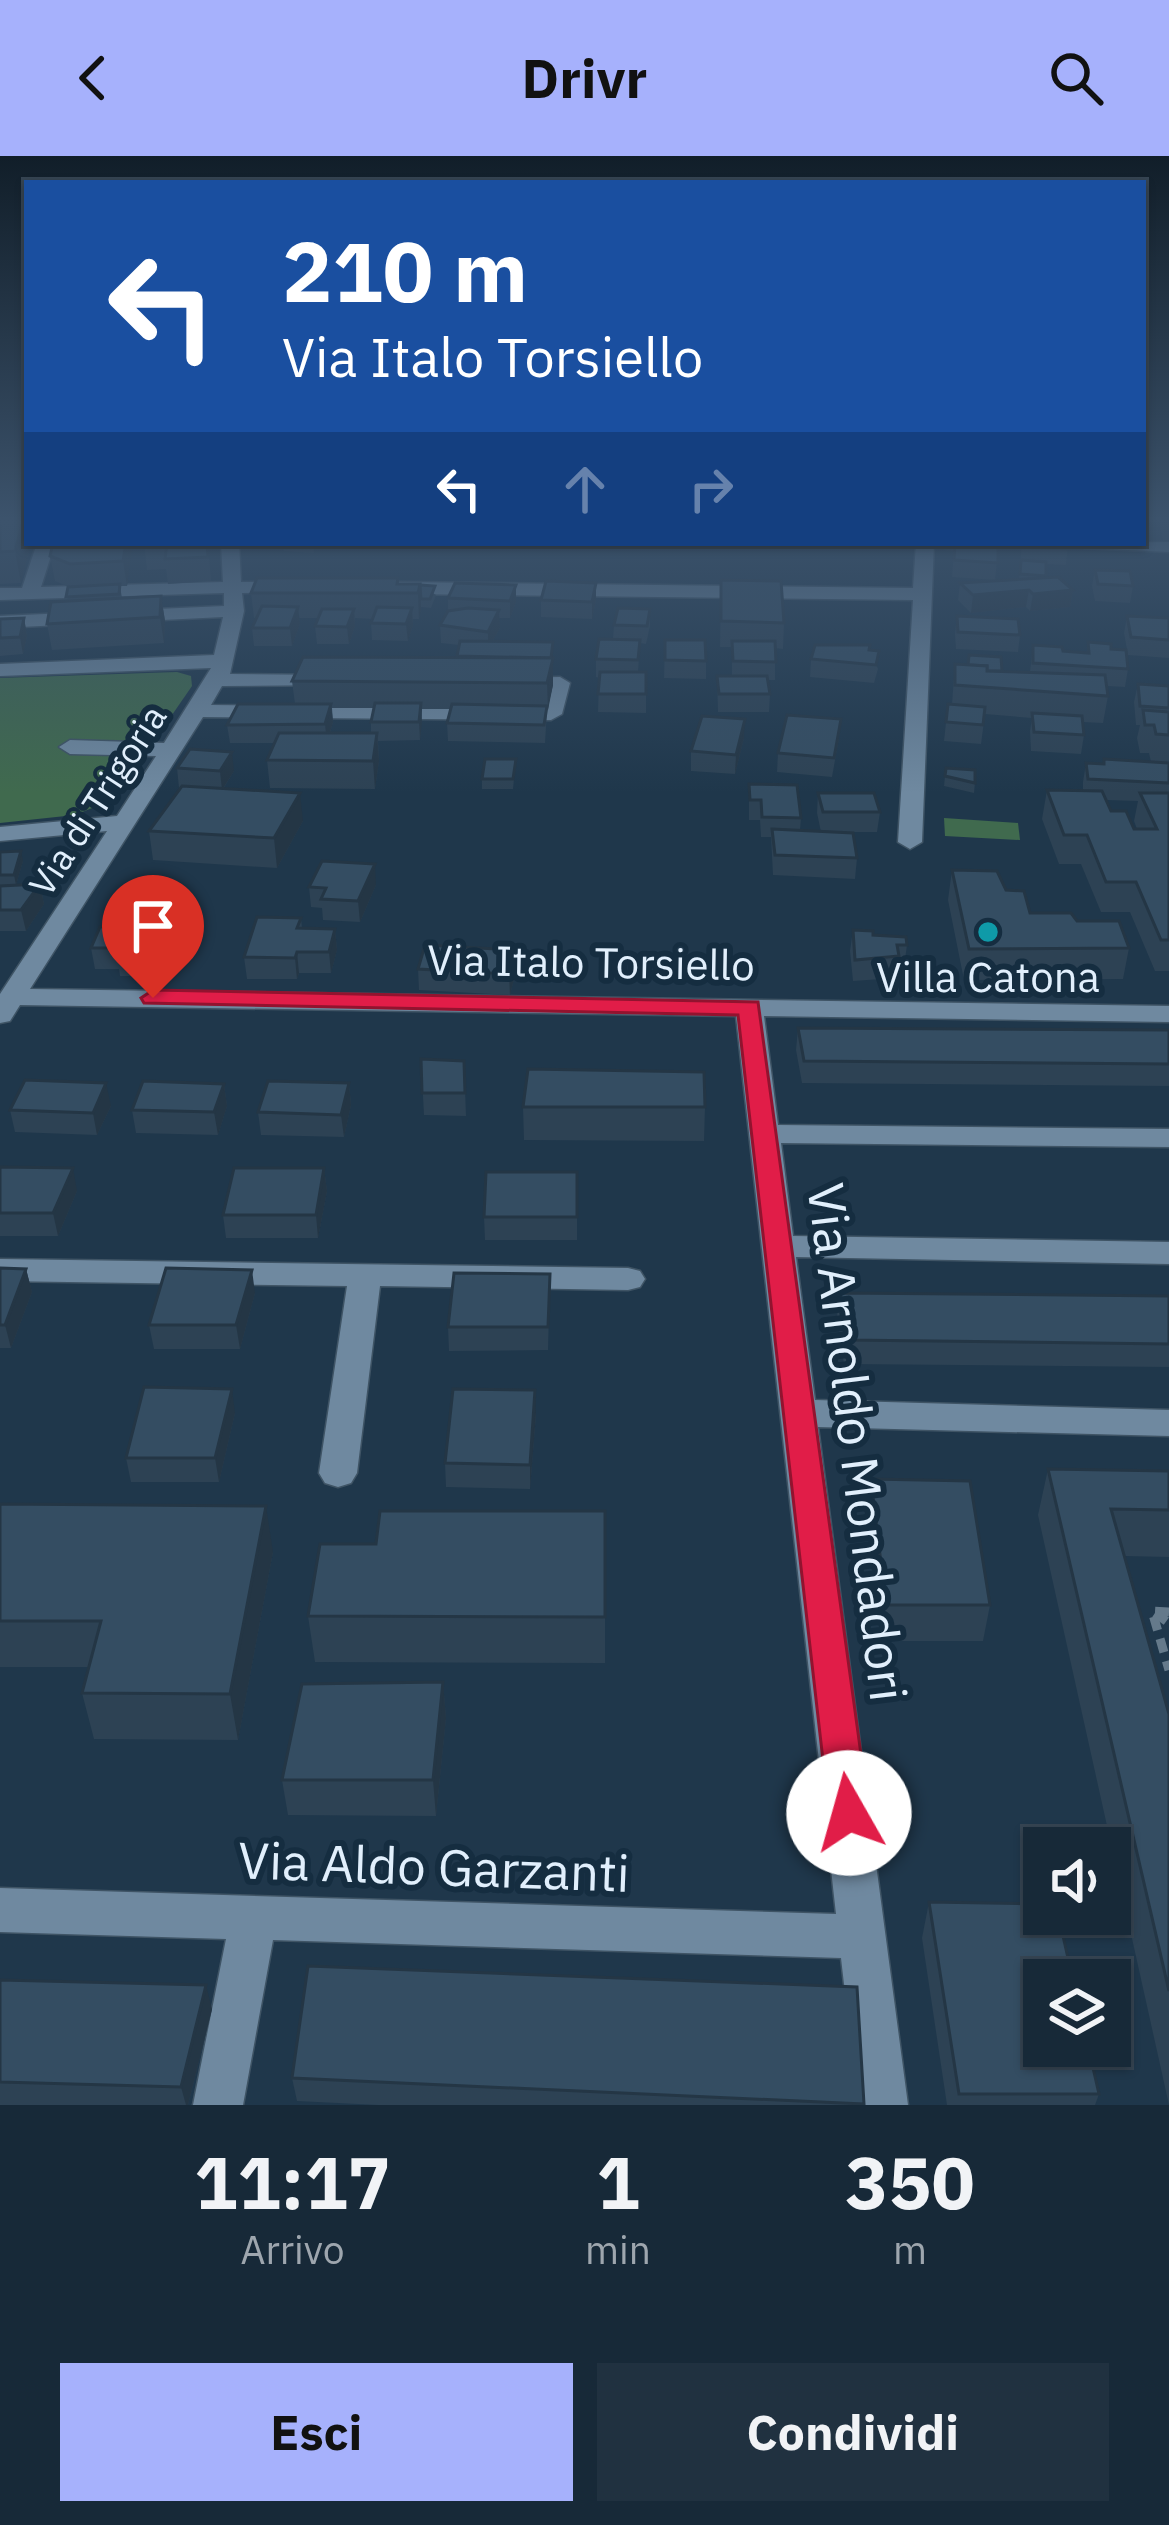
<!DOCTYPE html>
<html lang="it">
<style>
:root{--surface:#172938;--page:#203140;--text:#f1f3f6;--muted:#9ea6ae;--line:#364553;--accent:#a6b1fc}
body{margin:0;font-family:"IBM Plex Sans",sans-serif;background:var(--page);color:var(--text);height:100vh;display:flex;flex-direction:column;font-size:45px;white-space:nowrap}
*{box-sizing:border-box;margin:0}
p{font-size:39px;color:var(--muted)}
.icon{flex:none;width:66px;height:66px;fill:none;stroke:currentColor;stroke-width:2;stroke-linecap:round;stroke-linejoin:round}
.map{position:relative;height:1949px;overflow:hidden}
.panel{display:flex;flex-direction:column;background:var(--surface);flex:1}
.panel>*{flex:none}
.top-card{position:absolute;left:24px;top:24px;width:1122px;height:366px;border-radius:0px;box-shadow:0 3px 9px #0004,0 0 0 3px var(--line);background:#1a4fa0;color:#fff;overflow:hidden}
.buttons{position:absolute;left:1023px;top:1671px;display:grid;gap:24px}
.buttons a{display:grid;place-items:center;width:108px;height:108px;border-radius:0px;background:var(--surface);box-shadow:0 3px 9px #0004,0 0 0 3px var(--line);font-size:60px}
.pin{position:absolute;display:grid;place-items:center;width:102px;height:102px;color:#fff;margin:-123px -51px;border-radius:50% 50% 50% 0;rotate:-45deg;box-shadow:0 0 12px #0007}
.pin .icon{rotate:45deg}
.me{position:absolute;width:132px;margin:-66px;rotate:353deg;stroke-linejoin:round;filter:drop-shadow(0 0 9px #0008)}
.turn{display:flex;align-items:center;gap:42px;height:252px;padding:0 60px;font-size:54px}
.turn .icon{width:156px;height:156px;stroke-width:2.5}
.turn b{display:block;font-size:84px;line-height:102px}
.lanes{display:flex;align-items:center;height:114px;padding:0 60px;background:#0003;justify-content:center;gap:60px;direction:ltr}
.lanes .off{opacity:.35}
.eta{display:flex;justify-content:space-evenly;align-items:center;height:204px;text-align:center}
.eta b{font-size:72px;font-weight:700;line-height:84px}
.action{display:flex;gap:24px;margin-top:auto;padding:24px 60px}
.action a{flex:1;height:138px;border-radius:0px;background:var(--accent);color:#111;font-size:48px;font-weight:700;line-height:138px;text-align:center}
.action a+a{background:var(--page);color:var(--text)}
header{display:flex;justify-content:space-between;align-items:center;height:156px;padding:0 60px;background:var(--accent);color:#111;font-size:54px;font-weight:700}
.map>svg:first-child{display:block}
.green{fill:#406a4e}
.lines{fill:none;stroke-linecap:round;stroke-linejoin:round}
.minor-casing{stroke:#3f5465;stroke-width:3}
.path{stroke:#657a8b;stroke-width:9;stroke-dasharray:14 9;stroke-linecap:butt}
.minor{fill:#6f89a0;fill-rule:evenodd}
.wall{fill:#2d4254;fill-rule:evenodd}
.shaded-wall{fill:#243645}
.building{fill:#344d62;stroke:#243645;stroke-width:3}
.route{fill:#e11d48;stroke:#92132f;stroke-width:3}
.culture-dot{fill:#0f9aa8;stroke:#152d40;stroke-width:4.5}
.labels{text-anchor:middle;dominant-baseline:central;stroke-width:12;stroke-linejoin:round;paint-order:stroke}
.far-street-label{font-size:36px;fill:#e1effc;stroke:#152d40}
.street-label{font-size:42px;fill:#e1effc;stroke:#152d40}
.poi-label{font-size:42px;fill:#e1effc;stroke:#152d40}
.near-street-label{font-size:51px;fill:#e1effc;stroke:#152d40}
</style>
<header><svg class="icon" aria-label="back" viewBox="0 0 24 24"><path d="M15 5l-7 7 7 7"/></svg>Drivr<svg class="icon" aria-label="search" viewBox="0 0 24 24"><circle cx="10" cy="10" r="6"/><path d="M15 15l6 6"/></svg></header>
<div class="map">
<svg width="1169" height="1949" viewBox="0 0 1169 1949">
<rect width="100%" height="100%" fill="#1f374b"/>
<g class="green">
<polygon points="177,516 191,520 192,530 114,643 75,659 0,667 0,522"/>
<polygon points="944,662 1018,667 1020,684 945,680"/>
</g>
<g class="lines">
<g class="minor-casing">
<g id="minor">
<polygon points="1169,386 1169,396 1084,392 1075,387"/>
<polygon points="37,387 55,387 41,431 223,426 221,387 239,387 241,426 298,426 300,430 291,436 242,437 244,455 230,518 330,519 337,521 337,529 222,530 211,549 542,552 548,533 509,530 509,522 560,521 570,527 562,558 551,564 203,561 30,833 1169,850 1169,866 764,860 778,969 1169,973 1169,991 781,987 793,1080 1169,1086 1169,1108 796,1101 815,1244 1169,1254 1169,1280 818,1271 908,1949 858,1949 841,1802 273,1784 243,1949 193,1949 226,1783 0,1776 0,1732 836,1758 736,860 20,849 10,865 0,867 0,838 107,675 0,685 0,671 117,660 156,600 70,598 59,591 70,584 164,587 211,512 0,520 0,508 214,499 223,461 0,472 0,460 224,450 224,437 0,444 0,432 22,432"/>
<polygon points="916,387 934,387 922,686 910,693 898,686 913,444 399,438 390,432 399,426 913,432"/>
<polygon points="0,1103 628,1112 640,1115 645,1123 640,1131 628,1134 380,1130 357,1317 351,1327 338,1331 325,1327 319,1317 347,1130 0,1125"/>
</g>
</g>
<g class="path">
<polyline points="1169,1456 1152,1455 1169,1514"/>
<polyline points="1155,1457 1169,1467"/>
</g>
<use href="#minor" class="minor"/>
</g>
<g class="wall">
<polygon points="0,364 27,387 31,387 21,427 0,428"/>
<polygon points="1159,364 1169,364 1169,385 1163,385"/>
<polygon points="53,387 132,387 127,430 120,430 122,442 161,440 165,465 164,487 52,494 47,468 67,446 69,431 55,425 50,400"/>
<polygon points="144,387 208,387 211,425 168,428 166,413 147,414"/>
<polygon points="281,387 313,387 314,397 284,395"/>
<polygon points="945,387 999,387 995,424 952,421 954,395 944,394"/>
<polygon points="1022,387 1068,387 1066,409 1046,408 1045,422 1073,434 1070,451 1030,455 1026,451 971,457 958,444 960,427 1019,424"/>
<polygon points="1095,414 1133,430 1130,447 1095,445 1092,430"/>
<polygon points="721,424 784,467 783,493 775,492 775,524 768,524 770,538 769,556 718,556 717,520 732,520 732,491 720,491"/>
<polygon points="596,427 596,444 592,463 541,461 541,444"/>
<polygon points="399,428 420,429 436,439 431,452 421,451 419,463 413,463 413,469 408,485 372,484 371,467 373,463 355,462 355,470 349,488 317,488 315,470 318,462 299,462 300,468 292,490 254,490 252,472 257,462 254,462 251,437"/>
<path d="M448,442L516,446L510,462H499L500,472L492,486H553V529L547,554L545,587L448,585L447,567L450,553H422L420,584L378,585L379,605L375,633L270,632L267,604L275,587H230L227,569L295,548L292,525L457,502L459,489L441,487L440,469L448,455ZM332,552H373L371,566V577H330L333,566Z"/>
<polygon points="650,453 650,470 646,488 640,487 638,516 646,516 646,557 598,556 599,522 596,521 596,503 613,483 614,469"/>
<polygon points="957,460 1020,479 1018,496 956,493 955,478"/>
<polygon points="1127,460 1169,462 1169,502 1128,499 1124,477"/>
<polygon points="24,462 27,480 23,498 0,500 0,463"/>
<polygon points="665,484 706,505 706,523 664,522"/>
<polygon points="1088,486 1111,493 1128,513 1125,531 1107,530 1108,540 1103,567 1082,566 1084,579 1081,598 1031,595 1030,575 1032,562 985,558 981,588 944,585 948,548 952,548 955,508 967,509 969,499 1002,515 1030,516 1033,489 1063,495 1087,497"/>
<polygon points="870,494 878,513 874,527 810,521 811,503"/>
<polygon points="1138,528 1169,530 1169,607 1151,606 1149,597 1140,597 1137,582 1140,569 1136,569 1134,546"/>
<polygon points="744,582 735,618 691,615 691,595"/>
<polygon points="839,582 832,621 777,616 778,597"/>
<polygon points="128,591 144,601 139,609 125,609 123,599"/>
<polygon points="516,603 513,633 482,633 482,623"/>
<path d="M1104,603L1169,607V815H1155L1130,756H1101L1081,708H1059L1042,663L1047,634L1083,635V626L1086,607L1103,608ZM1106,644L1138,645L1134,665L1137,673H1134L1111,655Z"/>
<polygon points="177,612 234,615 223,633 303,665 277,712 153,704 149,675 181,632 179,632"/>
<polygon points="945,620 975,627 974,637 944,630"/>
<polygon points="749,628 801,662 800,674 821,676 817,657 818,637 880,656 877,676 828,676 857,702 855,723 773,719 771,681 761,681 760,664 749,664"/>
<polygon points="0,696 23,705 16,729 40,728 44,748 26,775 0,775"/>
<polygon points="952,714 1006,734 1030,757 1077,765 1129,792 1123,823 964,824 948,744"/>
<polygon points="376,729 360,766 323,764 322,752 311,751 309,731"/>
<polygon points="301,762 302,772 335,773 337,794 331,817 299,817 297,823 247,823 244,801"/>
<polygon points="160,767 163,788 151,820 120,820 119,813 95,813 91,792"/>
<polygon points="853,774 907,789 904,811 898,810 896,822 853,825 850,795"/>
<polygon points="418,813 516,815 510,839 419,834"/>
<polygon points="798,872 1169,874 1169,930 802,927 796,894"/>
<polygon points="421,903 464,905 466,960 424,959"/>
<polygon points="349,927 351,949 344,981 261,979 258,956"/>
<polygon points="224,928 227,950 218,979 136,977 132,954"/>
<polygon points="111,950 97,979 15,976 10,954"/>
<polygon points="523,951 705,951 704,985 524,984"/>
<polygon points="0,1011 77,1035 58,1080 0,1080"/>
<polygon points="324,1012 327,1035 318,1082 226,1082 223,1059"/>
<polygon points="577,1016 577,1084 485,1084 484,1061"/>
<polygon points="0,1112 26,1113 32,1136 11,1192 0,1192"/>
<polygon points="550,1118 548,1194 449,1195 448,1171"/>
<polygon points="255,1137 240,1193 154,1193 149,1169"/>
<polygon points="840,1137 1169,1140 1169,1211 844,1208 837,1161"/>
<polygon points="235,1257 219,1326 131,1326 126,1302"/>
<polygon points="536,1258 530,1333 446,1331 445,1307"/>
<polygon points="1048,1313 1169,1315 1169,1401 1124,1400 1169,1558 1169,1949 1038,1359"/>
<polygon points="871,1323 990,1449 983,1485 881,1485 866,1358"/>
<polygon points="0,1348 273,1396 238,1584 94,1583 82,1537 88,1511 0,1511"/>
<polygon points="605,1355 605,1507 315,1506 308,1460 376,1388"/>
<polygon points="443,1526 446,1562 436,1660 288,1659 282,1624"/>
<polygon points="929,1746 1099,1938 1095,1949 947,1949 922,1782"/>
<polygon points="0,1824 212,1853 188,1949 0,1949"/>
<polygon points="857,1831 864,1949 378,1949 297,1945 292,1922"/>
</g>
<g class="shaded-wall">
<polygon points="23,364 27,364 27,387 31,387 21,427 15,395"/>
<polygon points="126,387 132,387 132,392 127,430 123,405"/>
<polygon points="596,427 596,444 592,463 592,446"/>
<polygon points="420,428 421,453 419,463 418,437"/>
<polygon points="516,429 516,446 510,462 510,445"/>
<polygon points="1029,434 1026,451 971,457 973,439"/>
<polygon points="1073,434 1070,451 1030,455 1033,438"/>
<polygon points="161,440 165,465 164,487 160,461"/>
<polygon points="298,451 300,468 292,490 290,472"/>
<polygon points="412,452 413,469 408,485 406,468"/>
<polygon points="354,453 355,470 349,488 347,471"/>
<polygon points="499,454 500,472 488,493 488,476"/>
<polygon points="24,462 27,480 23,498 20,481"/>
<polygon points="553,486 553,529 548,554 547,527"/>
<polygon points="421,547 422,566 420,584 419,566"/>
<polygon points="331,548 333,566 327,587 325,568"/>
<polygon points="745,563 744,582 735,618 736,599"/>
<polygon points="377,577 379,605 375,633 373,605"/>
<polygon points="142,592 144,601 139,609 137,600"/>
<polygon points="232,596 234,615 222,634 220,615"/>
<polygon points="300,637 303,665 277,712 274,682"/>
<polygon points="21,695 23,705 16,729 14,719"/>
<polygon points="375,708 376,729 360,766 358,745"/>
<polygon points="40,728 44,748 26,775 21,754"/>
<polygon points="160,767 163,788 151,820 148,799"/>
<polygon points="335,773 337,794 331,817 329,796"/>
<polygon points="515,794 516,815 510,839 509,818"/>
<polygon points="297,796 299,817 297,823 295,802"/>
<polygon points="106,927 111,950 97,979 93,957"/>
<polygon points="349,927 351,949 344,981 341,959"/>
<polygon points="224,928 227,950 218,979 214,956"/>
<polygon points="73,1012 77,1035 58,1080 53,1057"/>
<polygon points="324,1012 327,1035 318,1082 316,1059"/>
<polygon points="26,1113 32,1136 11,1192 5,1169"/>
<polygon points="252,1114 255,1137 240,1193 236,1169"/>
<polygon points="232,1233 235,1257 219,1326 215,1302"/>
<polygon points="535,1234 536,1258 530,1333 530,1309"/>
<polygon points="266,1350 273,1396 238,1584 230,1538"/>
<polygon points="443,1526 446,1562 436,1660 433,1624"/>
<polygon points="206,1829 212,1853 188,1949 186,1949 181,1931"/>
</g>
<g class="building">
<polygon points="0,364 23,364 15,395 0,396"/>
<polygon points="53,387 126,387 123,405 70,408 50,400"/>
<polygon points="144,387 207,387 208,401 165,403 167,388 144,389"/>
<polygon points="955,387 998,389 998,407 954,404"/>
<polygon points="1024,387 1068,387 1069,393 1025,391"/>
<polygon points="1021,404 1046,406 1046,420 1020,418"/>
<polygon points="1095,414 1130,415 1133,430 1098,428"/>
<polygon points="1058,421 1073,434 1033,438 1029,434 973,439 960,427"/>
<polygon points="257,422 398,422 397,428 420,428 418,437 251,437"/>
<polygon points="721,424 781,425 784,467 721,465"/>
<polygon points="546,425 596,427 592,446 541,444"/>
<polygon points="455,427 516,429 510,445 448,442"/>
<polygon points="120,428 119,438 66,441 68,431"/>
<polygon points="420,429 435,430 430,443 421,443"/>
<polygon points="161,440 160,461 47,468 51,446"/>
<polygon points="262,450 298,451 290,472 252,472"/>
<polygon points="377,451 412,452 406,468 371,467"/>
<polygon points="468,452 499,454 488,476 440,469 448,455"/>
<polygon points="618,452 650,453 647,470 614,469"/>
<polygon points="322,453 354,453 347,471 315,470"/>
<polygon points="957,460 1018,463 1020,479 958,476"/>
<polygon points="1127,460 1169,462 1169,484 1131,481"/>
<polygon points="24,462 20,481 0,482 0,463"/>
<polygon points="599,483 640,484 638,504 596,503"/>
<polygon points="665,484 705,484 706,505 665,504"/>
<polygon points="460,485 553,486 551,502 457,500"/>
<polygon points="732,485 775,485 776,506 733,505"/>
<polygon points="1088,486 1111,488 1111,493 1126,494 1128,513 1033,507 1033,489 1062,491 1063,495 1089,497"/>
<polygon points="815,489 870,489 869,494 879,495 876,509 811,503"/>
<polygon points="969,499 1001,501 1002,515 987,515 987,510 968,509"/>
<polygon points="303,501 553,502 547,527 292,525"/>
<polygon points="955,508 987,510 987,515 1105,519 1108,540 955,529"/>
<polygon points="600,516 646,516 646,538 598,538"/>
<polygon points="717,520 767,520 770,538 719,538"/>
<polygon points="1138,528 1169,530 1169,552 1140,550"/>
<polygon points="375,547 421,547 419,566 371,566"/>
<polygon points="238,548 331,548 325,568 227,569"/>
<polygon points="452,548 547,550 544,569 447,567"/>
<polygon points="948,548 985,551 983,569 946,566"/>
<polygon points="1143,554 1169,556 1169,579 1156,578 1154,569 1145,569"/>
<polygon points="1032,557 1082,560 1084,579 1034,576"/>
<polygon points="787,559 841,563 834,602 778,597"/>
<polygon points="702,560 745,563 736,599 691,595"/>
<polygon points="279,577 377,577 373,605 267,604"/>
<polygon points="128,591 142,592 137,600 123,599"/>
<polygon points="190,593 232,596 220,615 177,612"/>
<polygon points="485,603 516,603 513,623 482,623"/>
<polygon points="1104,603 1169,607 1169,627 1088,623 1086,607 1104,608"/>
<polygon points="946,612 975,614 975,627 945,620"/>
<polygon points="749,628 797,629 801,662 762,661 761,644 750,644"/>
<polygon points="182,630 300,637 274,682 149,675"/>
<polygon points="1047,634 1102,635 1111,655 1126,655 1134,673 1157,673 1140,637 1169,637 1169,784 1161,784 1136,726 1106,726 1087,679 1064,679"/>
<polygon points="818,637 874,637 880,656 823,656"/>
<polygon points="772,673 853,677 857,702 775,699"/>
<polygon points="21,695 14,719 0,719 0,696"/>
<polygon points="322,705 375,708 358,745 321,743 326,732 309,731"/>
<polygon points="952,714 997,715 1006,734 1024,735 1030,757 1071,757 1077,765 1119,765 1129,792 969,793"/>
<polygon points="40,728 21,754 0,754 0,730"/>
<polygon points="257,761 301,762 297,772 335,773 329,796 297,796 295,802 244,801"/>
<polygon points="160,767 148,799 116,799 119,792 91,792 100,771"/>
<polygon points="853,774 873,775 873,779 906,781 907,789 897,789 899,800 855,804"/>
<polygon points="425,789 515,794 509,818 418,813"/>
<polygon points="798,872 1169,874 1169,908 804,905"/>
<polygon points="421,903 464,905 465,937 422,937"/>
<polygon points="528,913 704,916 705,951 523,951"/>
<polygon points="25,924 106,927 93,957 10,954"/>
<polygon points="143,925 224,928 214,956 132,954"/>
<polygon points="268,925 349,927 341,959 258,956"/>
<polygon points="0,1011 73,1012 53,1057 0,1057"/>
<polygon points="234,1012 324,1012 316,1059 223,1059"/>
<polygon points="486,1016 577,1016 577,1061 484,1061"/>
<polygon points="0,1112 26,1113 5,1169 0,1169"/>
<polygon points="166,1112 252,1114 236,1169 149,1169"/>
<polygon points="454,1117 550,1118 548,1171 448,1171"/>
<polygon points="840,1137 1169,1140 1169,1188 847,1184"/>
<polygon points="144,1231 232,1233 215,1302 126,1302"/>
<polygon points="453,1233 535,1234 530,1309 445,1307"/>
<polygon points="1048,1313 1169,1315 1169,1354 1111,1353 1169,1558 1169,1835"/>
<polygon points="871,1323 970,1325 990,1449 886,1449"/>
<polygon points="0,1348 266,1350 230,1538 82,1537 101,1465 0,1465"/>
<polygon points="380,1355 605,1355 605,1461 308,1460 320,1388 376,1388"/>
<polygon points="443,1526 433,1624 282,1624 302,1528"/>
<polygon points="929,1746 1044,1748 1044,1758 1058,1758 1073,1824 1044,1824 1044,1890 1088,1890 1099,1938 959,1938"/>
<polygon points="308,1810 857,1831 864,1948 292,1922"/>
<polygon points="0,1824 206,1829 181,1931 0,1926"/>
</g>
<linearGradient id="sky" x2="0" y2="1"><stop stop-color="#111e29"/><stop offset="0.57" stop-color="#3c536c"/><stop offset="1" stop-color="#3c536c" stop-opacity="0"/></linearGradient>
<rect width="1169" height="637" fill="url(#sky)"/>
<polygon class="route" points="153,834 758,846 869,1657 863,1670 849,1675 835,1670 829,1657 738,859 144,847 141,842"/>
<circle class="culture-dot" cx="988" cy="776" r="12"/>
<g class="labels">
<g class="far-street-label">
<text transform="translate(97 644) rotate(-57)">Via di Trigoria</text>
</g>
<g class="street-label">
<text transform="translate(591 806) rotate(1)">Via Italo Torsiello</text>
</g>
<g class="poi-label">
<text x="988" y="820">Villa Catona</text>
</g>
<g class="near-street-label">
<text transform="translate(858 1286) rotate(83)">Via Arnoldo Mondadori</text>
<text transform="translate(434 1710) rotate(2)">Via Aldo Garzanti</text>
</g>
</g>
</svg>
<div class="buttons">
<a><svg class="icon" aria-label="sound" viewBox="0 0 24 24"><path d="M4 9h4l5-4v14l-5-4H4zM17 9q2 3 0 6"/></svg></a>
<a><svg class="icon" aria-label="layers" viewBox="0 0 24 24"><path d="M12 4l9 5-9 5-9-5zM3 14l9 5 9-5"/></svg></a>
</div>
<div class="pin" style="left:153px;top:842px;background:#d93025"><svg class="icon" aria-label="arrive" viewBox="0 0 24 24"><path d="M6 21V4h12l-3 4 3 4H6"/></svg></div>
<svg class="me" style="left:849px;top:1657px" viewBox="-20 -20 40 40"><circle r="19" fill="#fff"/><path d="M0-13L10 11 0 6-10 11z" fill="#e11d48"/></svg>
<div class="top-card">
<div class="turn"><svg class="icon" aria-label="left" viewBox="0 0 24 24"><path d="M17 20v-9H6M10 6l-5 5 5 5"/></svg><div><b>210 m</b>Via Italo Torsiello</div></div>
<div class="lanes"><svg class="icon" aria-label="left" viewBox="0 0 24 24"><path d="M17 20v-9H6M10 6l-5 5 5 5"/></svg><svg class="icon off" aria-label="ahead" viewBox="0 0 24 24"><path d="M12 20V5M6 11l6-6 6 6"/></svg><svg class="icon off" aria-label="right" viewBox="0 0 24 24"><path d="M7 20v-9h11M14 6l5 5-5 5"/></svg></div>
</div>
</div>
<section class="panel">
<div class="eta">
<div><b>11:17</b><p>Arrivo</p></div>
<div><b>1</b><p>min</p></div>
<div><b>350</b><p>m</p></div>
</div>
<div class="action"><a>Esci</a><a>Condividi</a></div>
</section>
